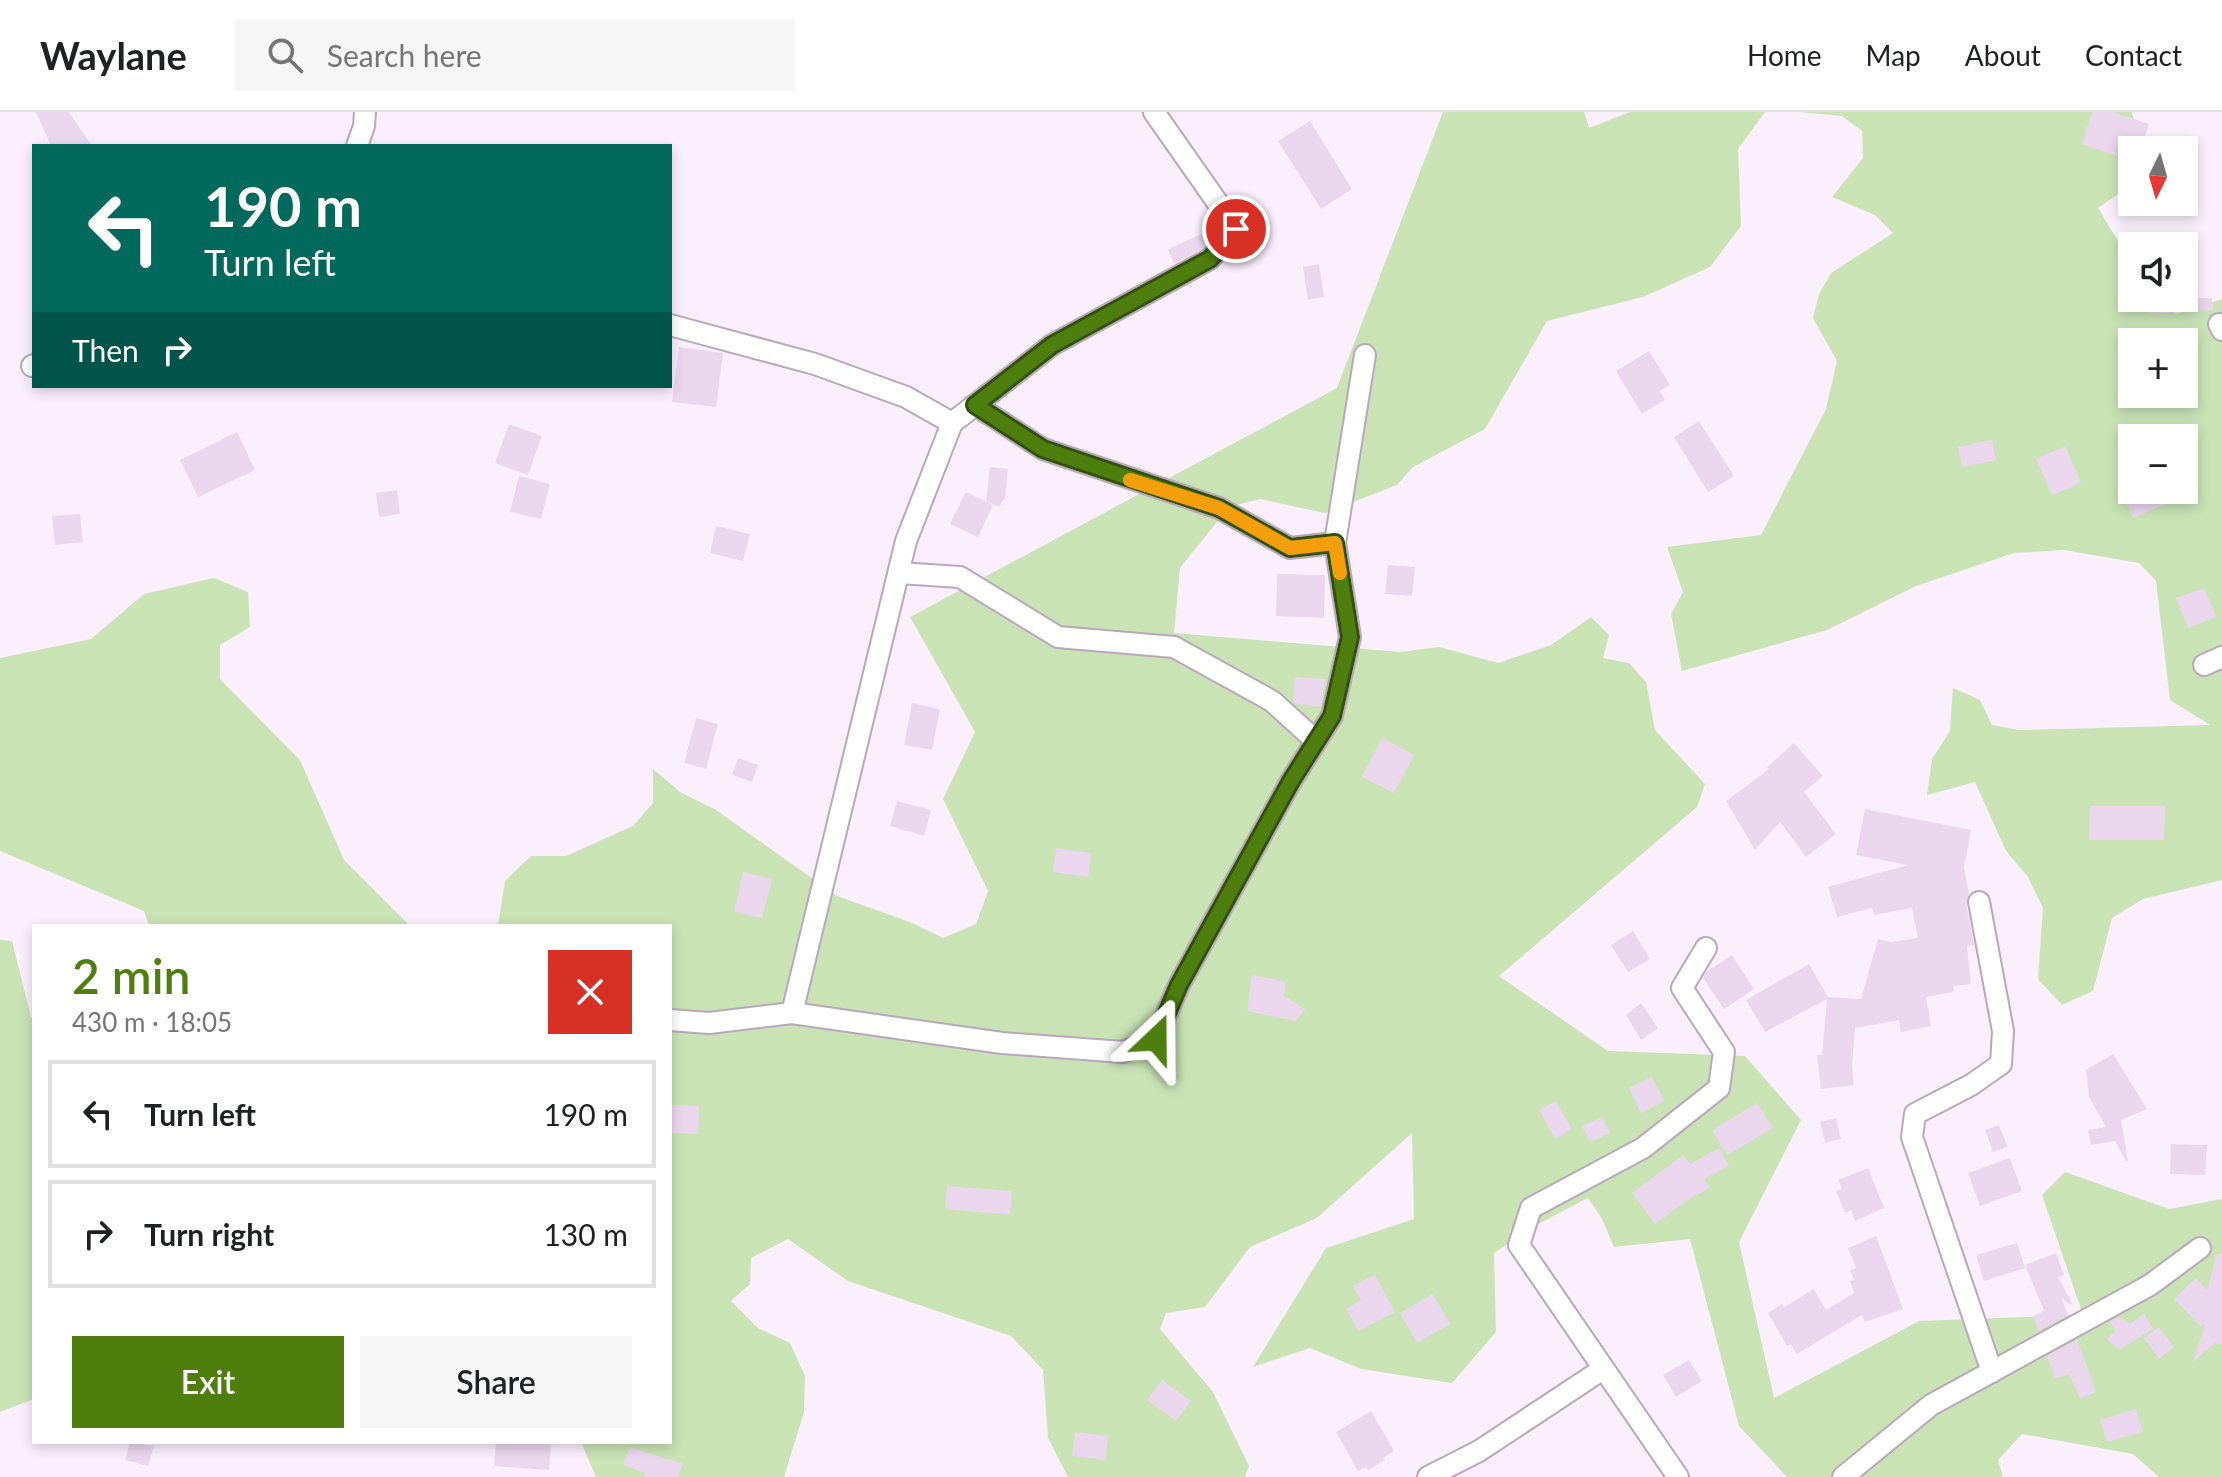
<!DOCTYPE html>
<meta charset="utf-8">
<style>
:root{--surface:#fff;--page:#f6f6f6;--text:#202124;--muted:#757577;--line:#e0e0e0;--accent:#4d7e0e}
body{margin:0;font-family:Lato,sans-serif;background:var(--page);color:var(--text);height:100vh;display:flex;flex-direction:column;font-size:30px;white-space:nowrap}
*{box-sizing:border-box;margin:0}
p{font-size:26px;color:var(--muted)}
.icon{flex:none;width:44px;height:44px;fill:none;stroke:currentColor;stroke-width:2;stroke-linecap:round;stroke-linejoin:round}
.map{position:relative;flex:1;overflow:hidden}
.panel{position:absolute;left:32px;top:812px;width:640px;height:520px;display:flex;flex-direction:column;background:var(--surface);border-radius:0px;box-shadow:0 4px 12px #0003}
.panel>*{flex:none}
.hud{position:absolute;left:32px;top:32px;width:640px;height:244px;border-radius:0px;box-shadow:0 4px 12px #0003;background:#00695c;color:#fff;overflow:hidden}
.needle{width:52px;rotate:185deg}
.tools{position:absolute;left:2118px;top:24px;display:grid;gap:16px}
.tools a{display:grid;place-items:center;width:80px;height:80px;border-radius:0px;background:var(--surface);box-shadow:0 4px 12px #0003;font-size:40px}
.pin{position:absolute;display:grid;place-items:center;width:68px;height:68px;color:#fff;margin:-34px;border:4px solid #fff;border-radius:50%;box-shadow:0 2px 8px #0007}
.me{position:absolute;width:88px;margin:-44px;rotate:23deg;stroke-linejoin:round;filter:drop-shadow(0 0 6px #0008)}
.turn{display:flex;align-items:center;gap:28px;height:168px;padding:0 40px;font-size:36px}
.turn .icon{width:104px;height:104px;stroke-width:2.5}
.turn b{display:block;font-size:56px;line-height:68px}
.then{display:flex;align-items:center;height:76px;padding:0 40px;background:#0003;gap:16px;font-size:30px}
.round{display:grid;place-items:center;flex:none;width:84px;height:84px;border-radius:0px;background:var(--page)}
.headline{display:flex;align-items:center;justify-content:space-between;height:136px;padding:0 40px}
h1{font-size:48px;font-weight:600;line-height:60px;color:var(--accent)}
.cta{display:flex;gap:16px;margin-top:auto;padding:16px 40px}
.cta a{flex:1;height:92px;border-radius:0px;background:var(--accent);color:#fff;font-size:32px;font-weight:600;line-height:92px;text-align:center}
.cta a+a{background:var(--page);color:var(--text)}
ul{padding:0;list-style:none}
li{display:flex;align-items:center;gap:24px;height:108px;margin:0 16px 12px;padding:0 24px;border:4px solid var(--line);border-radius:0px}
li div{flex:1}
li b{display:block;font-size:30px}
li em{font-style:normal}
header{display:flex;align-items:center;gap:48px;box-sizing:border-box;height:112px;padding:0 40px;background:var(--surface);border-bottom:2px solid var(--line)}
header strong{font-size:38px}
nav{display:flex;gap:44px;margin-inline-start:auto;font-size:28px}
.search{width:560px;height:72px;background:var(--page);display:flex;align-items:center;gap:20px;box-sizing:border-box;padding:0 28px;border-radius:0px;color:var(--muted);font-size:30px}
.map>svg:first-child{display:block}
.green{fill:#c9e3b5;fill-rule:evenodd}
.building{fill:#ead7ee}
.lines{fill:none;stroke-linecap:round;stroke-linejoin:round}
.street-casing{stroke:#baa7be;stroke-width:24}
.street{stroke:#fff;stroke-width:20}
.route-casing{stroke:#325209;stroke-width:20}
.route{stroke:#4d7e0e;stroke-width:14}
.slow{stroke:#f59e0b;stroke-width:14}
</style>
<header>
<strong>Waylane</strong>
<div class="search"><svg class="icon" aria-label="search" viewBox="0 0 24 24"><circle cx="10" cy="10" r="6"/><path d="M15 15l6 6"/></svg>Search here</div>
<nav><a>Home</a><a>Map</a><a>About</a><a>Contact</a></nav>
</header>
<div class="map">
<svg width="2222" height="1365" viewBox="0 0 2222 1365">
<rect width="100%" height="100%" fill="#fbeffe"/>
<g class="green">
<polygon points="1443,0 1584,0 1589,16 1630,0 1765,0 1738,37 1741,114 1710,155 1643,185 1547,209 1485,317 1413,355 1397,373 1325,401 1260,387 1229,395 1180,456 1174,521 1400,540 1439,535 1498,551 1551,533 1591,505 1609,523 1603,546 1629,551 1646,570 1655,618 1705,672 1697,695 1499,864 1608,939 1745,944 1801,1008 1739,1130 1774,1286 1919,1209 2083,1203 2042,1083 2065,1060 2169,1097 2222,1087 2222,1365 2159,1365 2133,1342 2022,1322 1998,1348 2003,1365 1787,1365 1739,1314 1690,1127 1614,1135 1602,1107 1588,1086 1542,1110 1494,1141 1496,1220 1452,1271 1361,1257 1310,1236 1253,1255 1326,1136 1414,1107 1412,1021 1317,1106 1250,1135 1205,1195 1166,1201 1160,1217 1213,1280 1249,1354 1245,1365 1068,1365 1048,1326 1043,1258 1011,1224 848,1169 788,1127 751,1146 750,1172 731,1189 758,1216 790,1231 805,1264 804,1300 784,1365 596,1365 581,1330 670,1330 670,814 498,814 505,769 531,744 566,744 633,714 653,691 653,657 680,680 716,698 837,784 910,810 943,826 976,812 988,779 943,687 975,620 910,505 1337,276"/>
<path d="M1800,0H2132L2139,38H2132V72L2098,96L2127,144L2126,181L2132,186L2176,202L2222,187V768L2143,787L2112,806L2093,879L2062,893L2038,867L2043,796L2028,765L2006,739L1975,670L1927,683L1932,647L1950,619L1953,576L1980,588L1992,613L2018,618L2210,613L2170,588L2156,469L2139,451L2064,438L2014,441L1916,474L1827,518L1682,559L1671,502L1683,480L1667,435L1761,423L1826,297L1837,249L1813,206L1819,182L1831,161L1893,121L1875,103L1832,85L1863,46L1862,19L1842,4ZM2132,230H2184V282H2132ZM2132,326H2184V378H2132Z"/>
<polygon points="214,466 248,480 250,515 220,533 220,567 300,648 344,748 410,814 149,814 144,799 0,739 0,546 91,527 144,482"/>
<polygon points="0,828 12,829 31,905 34,906 34,1287 0,1300"/>
</g>
<g class="building">
<polygon points="36,0 69,0 92,34 51,34"/>
<polygon points="2092,0 2112,0 2149,12 2140,38 2132,38 2132,49 2082,32"/>
<polygon points="1310,9 1352,77 1321,97 1278,29"/>
<polygon points="1206,120 1209,128 1202,137 1174,152 1168,137"/>
<polygon points="1319,152 1324,185 1308,188 1303,155"/>
<polygon points="2150,186 2212,186 2213,198 2151,202"/>
<polygon points="679,235 723,241 716,295 672,290"/>
<polygon points="1649,239 1670,273 1660,279 1665,288 1642,302 1616,259"/>
<polygon points="1699,309 1734,364 1708,380 1674,325"/>
<polygon points="509,312 542,324 528,363 495,351"/>
<polygon points="237,320 255,358 198,385 180,348"/>
<polygon points="1992,328 1996,348 1962,355 1958,335"/>
<polygon points="2065,334 2081,371 2052,383 2036,347"/>
<polygon points="990,355 1008,357 1005,386 999,395 986,389"/>
<polygon points="519,364 550,372 541,407 510,400"/>
<polygon points="397,378 400,402 379,405 376,381"/>
<polygon points="2121,378 2198,378 2133,406"/>
<polygon points="966,380 993,393 978,425 950,412"/>
<polygon points="80,402 83,430 55,433 52,404"/>
<polygon points="716,414 750,422 743,449 710,441"/>
<polygon points="1388,453 1415,455 1412,484 1385,482"/>
<polygon points="1277,462 1325,463 1324,506 1276,504"/>
<polygon points="2204,476 2216,505 2188,516 2176,486"/>
<polygon points="1295,565 1326,567 1321,595 1293,591"/>
<polygon points="912,591 940,597 932,638 904,633"/>
<polygon points="696,606 718,612 706,657 684,651"/>
<polygon points="1382,626 1414,643 1394,681 1362,665"/>
<polygon points="1794,631 1823,664 1804,680 1836,722 1806,745 1780,710 1755,738 1726,689 1769,657 1767,655"/>
<polygon points="738,646 758,653 752,670 732,663"/>
<polygon points="897,689 931,698 924,724 890,714"/>
<polygon points="2090,694 2165,694 2164,728 2089,728"/>
<polygon points="1865,697 1971,718 1964,755 1969,782 1966,792 1974,833 1967,834 1971,872 1953,874 1954,880 1926,885 1931,914 1901,920 1899,908 1855,916 1852,954 1854,973 1821,977 1817,943 1822,943 1827,887 1765,920 1746,888 1809,852 1828,885 1861,887 1878,827 1890,830 1918,826 1912,796 1874,803 1872,796 1837,805 1828,775 1908,753 1856,743"/>
<polygon points="1056,736 1091,741 1088,765 1053,760"/>
<polygon points="743,760 772,767 762,806 734,800"/>
<polygon points="1633,819 1650,847 1628,860 1611,833"/>
<polygon points="1732,843 1754,877 1724,897 1703,866 1707,859"/>
<polygon points="1252,863 1286,870 1284,884 1305,897 1296,909 1247,899"/>
<polygon points="1641,891 1658,916 1641,928 1626,903"/>
<polygon points="2113,942 2147,997 2121,1008 2128,1048 2126,1049 2115,1029 2091,1033 2088,1018 2106,1015 2089,985 2086,958"/>
<polygon points="1652,965 1664,989 1641,1001 1629,976"/>
<polygon points="1556,989 1572,1017 1555,1027 1539,998"/>
<polygon points="1757,991 1773,1016 1727,1043 1712,1018"/>
<polygon points="670,993 699,994 698,1022 670,1021"/>
<polygon points="1602,1005 1610,1021 1590,1030 1582,1014"/>
<polygon points="1836,1006 1841,1027 1825,1031 1820,1010"/>
<polygon points="1999,1013 2008,1035 1993,1040 1985,1018"/>
<polygon points="2171,1032 2207,1033 2205,1063 2170,1062"/>
<polygon points="1719,1036 1729,1054 1704,1067 1710,1076 1686,1089 1655,1112 1632,1081 1683,1043 1690,1052"/>
<polygon points="2010,1046 2022,1079 1980,1094 1968,1061"/>
<polygon points="1868,1056 1884,1096 1855,1109 1851,1098 1845,1101 1836,1079 1842,1077 1838,1068"/>
<polygon points="947,1074 1012,1079 1010,1103 945,1097"/>
<polygon points="1876,1124 1903,1197 1865,1210 1862,1203 1797,1242 1791,1232 1787,1234 1768,1201 1782,1192 1784,1195 1814,1177 1826,1198 1854,1181 1850,1169 1854,1168 1850,1158 1856,1156 1848,1136"/>
<polygon points="2017,1131 2025,1156 1984,1169 1976,1143"/>
<polygon points="2056,1141 2064,1163 2058,1165 2072,1191 2070,1193 2061,1185 2068,1203 2038,1219 2033,1204 2044,1199 2025,1153"/>
<polygon points="2217,1142 2222,1142 2222,1233 2215,1231 2193,1250 2205,1212 2201,1215 2174,1187 2196,1166 2207,1178"/>
<polygon points="1375,1163 1395,1200 1358,1219 1346,1197 1361,1188 1353,1174"/>
<polygon points="1433,1182 1450,1212 1417,1231 1400,1201"/>
<polygon points="2144,1202 2153,1217 2119,1238 2107,1227 2116,1218 2109,1210 2119,1205 2130,1212"/>
<polygon points="2159,1215 2174,1235 2159,1247 2144,1226"/>
<polygon points="2077,1228 2096,1280 2080,1287 2069,1262 2055,1267 2047,1244"/>
<polygon points="1689,1248 1702,1269 1676,1285 1663,1263"/>
<polygon points="1162,1268 1191,1289 1176,1309 1147,1288"/>
<polygon points="2136,1297 2143,1320 2107,1330 2100,1308"/>
<polygon points="1371,1299 1394,1339 1383,1346 1385,1348 1368,1358 1366,1355 1358,1359 1336,1320"/>
<polygon points="1075,1320 1108,1324 1105,1348 1072,1344"/>
<polygon points="130,1330 154,1334 148,1354 125,1348"/>
<polygon points="496,1330 551,1331 549,1358 494,1354"/>
<polygon points="630,1335 683,1352 678,1365 644,1365 645,1361 623,1353"/>
</g>
<g class="lines">
<g class="street-casing">
<g id="street">
<polyline points="357,34 364,14 365,0"/>
<polyline points="2219,212 2222,218"/>
<polyline points="670,213 815,252 906,285 952,311"/>
<polyline points="32,254 34,253"/>
<polyline points="975,293 1043,337 1219,396 1290,436 1335,431"/>
<polyline points="899,461 960,465 1058,525 1174,535 1272,589 1316,629"/>
<polyline points="2204,553 2222,545"/>
<polyline points="1979,790 2003,919 2001,952 1971,973 1915,1002 1912,1025 1992,1260"/>
<polyline points="792,901 906,429 952,311 1052,233 1210,147 1236,117 1154,0"/>
<polyline points="670,908 709,911 792,901 1002,931 1123,940 1156,927 1179,873 1291,669 1332,604 1350,525 1335,431 1365,243"/>
<polyline points="1428,1365 1479,1339 1603,1257"/>
<polyline points="1678,1365 1519,1133 1531,1096 1643,1036 1719,976 1724,940 1682,876 1706,836"/>
<polyline points="1843,1365 1931,1293 2150,1173 2200,1136"/>
</g>
</g>
<use href="#street" class="street"/>
</g>
<g class="lines">
<g class="route-casing">
<polyline id="route" points="1156,927 1179,873 1291,669 1332,604 1350,525 1335,431 1290,436 1219,396 1043,337 975,293 1052,233 1210,147 1236,117"/>
</g>
<use href="#route" class="route"/>
<polyline class="slow" points="1130,368 1219,396 1290,436 1335,431 1340,461"/>
</g>
</svg>
<div class="tools">
<a><svg class="needle" viewBox="-14 -14 28 28"><path d="M0-13l5 13h-10z" fill="#e53935"/><path d="M0 13l5-13h-10z" fill="#757577"/></svg></a>
<a><svg class="icon" aria-label="sound" viewBox="0 0 24 24"><path d="M4 9h4l5-4v14l-5-4H4zM17 9q2 3 0 6"/></svg></a>
<a>+</a>
<a>−</a>
</div>
<div class="pin" style="left:1236px;top:117px;background:#d93025"><svg class="icon" aria-label="arrive" viewBox="0 0 24 24"><path d="M6 21V4h12l-3 4 3 4H6"/></svg></div>
<svg class="me" style="left:1156px;top:927px" viewBox="-20 -20 40 40"><path d="M0-17L14 15 0 8-14 15z" fill="#4d7e0e" stroke="#fff" stroke-width="4"/></svg>
<div class="hud">
<div class="turn"><svg class="icon" aria-label="left" viewBox="0 0 24 24"><path d="M17 20v-9H6M10 6l-5 5 5 5"/></svg><div><b>190 m</b>Turn left</div></div>
<div class="then">Then<svg class="icon" aria-label="right" viewBox="0 0 24 24"><path d="M7 20v-9h11M14 6l5 5-5 5"/></svg></div>
</div>
<section class="panel">
<div class="headline"><div><h1>2 min</h1><p>430 m · 18:05</p></div><a class="round" style="background:#d93025;color:#fff"><svg class="icon" aria-label="close" viewBox="0 0 24 24"><path d="M6 6l12 12M18 6L6 18"/></svg></a></div>
<ul>
<li><svg class="icon" aria-label="left" viewBox="0 0 24 24"><path d="M17 20v-9H6M10 6l-5 5 5 5"/></svg><div><b>Turn left</b></div><em>190 m</em></li>
<li><svg class="icon" aria-label="right" viewBox="0 0 24 24"><path d="M7 20v-9h11M14 6l5 5-5 5"/></svg><div><b>Turn right</b></div><em>130 m</em></li>
</ul>
<div class="cta"><a>Exit</a><a>Share</a></div>
</section>
</div>
